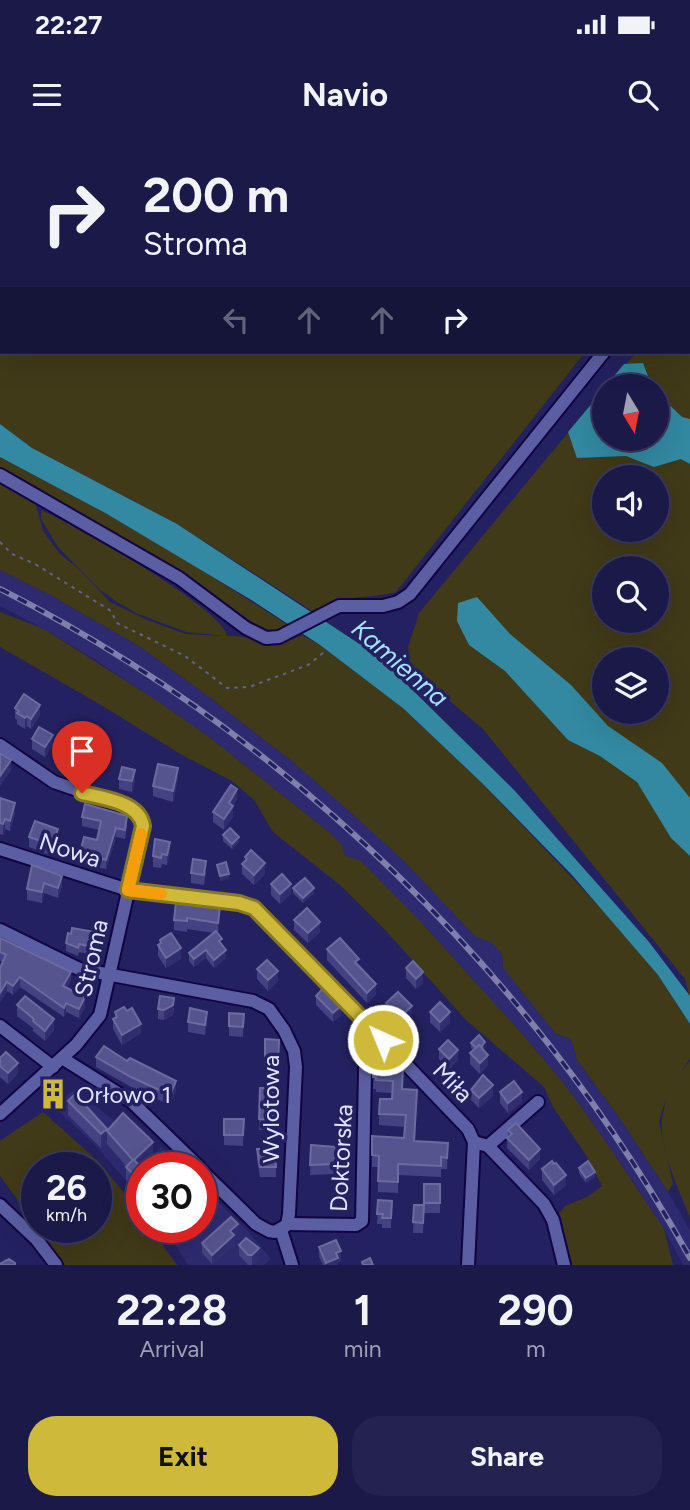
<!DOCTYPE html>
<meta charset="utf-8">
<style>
:root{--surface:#1b1948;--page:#24224f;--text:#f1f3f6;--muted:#a0a0b4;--line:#393860;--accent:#ceb938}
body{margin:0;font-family:Figtree,sans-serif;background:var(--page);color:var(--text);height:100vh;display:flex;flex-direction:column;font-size:26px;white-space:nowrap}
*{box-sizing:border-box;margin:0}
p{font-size:23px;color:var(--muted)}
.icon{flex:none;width:38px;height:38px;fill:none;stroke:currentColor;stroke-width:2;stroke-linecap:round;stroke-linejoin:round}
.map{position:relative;height:1125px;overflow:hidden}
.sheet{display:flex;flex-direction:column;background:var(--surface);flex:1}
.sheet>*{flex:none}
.hud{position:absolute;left:0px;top:0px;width:691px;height:214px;box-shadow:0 7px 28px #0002,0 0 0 2px var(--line);background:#1b1948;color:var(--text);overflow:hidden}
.needle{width:46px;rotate:170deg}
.fabs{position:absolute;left:592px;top:234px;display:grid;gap:14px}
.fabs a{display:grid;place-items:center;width:77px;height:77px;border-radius:50%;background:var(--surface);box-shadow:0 7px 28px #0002,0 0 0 2px var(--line);font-size:35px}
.speed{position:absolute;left:21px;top:1012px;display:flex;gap:14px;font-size:35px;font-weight:700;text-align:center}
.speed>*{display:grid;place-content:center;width:91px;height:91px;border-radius:50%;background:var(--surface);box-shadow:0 7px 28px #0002,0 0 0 2px var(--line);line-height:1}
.speed small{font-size:18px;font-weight:400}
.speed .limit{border:10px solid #d22;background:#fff;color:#111}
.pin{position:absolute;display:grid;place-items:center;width:60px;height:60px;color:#fff;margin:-72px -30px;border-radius:50% 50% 50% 0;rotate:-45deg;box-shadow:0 0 7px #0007}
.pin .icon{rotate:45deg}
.me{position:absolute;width:77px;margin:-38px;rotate:316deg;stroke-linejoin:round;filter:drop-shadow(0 0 5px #0008)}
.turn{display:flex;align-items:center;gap:24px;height:147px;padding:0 28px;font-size:32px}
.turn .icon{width:91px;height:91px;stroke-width:2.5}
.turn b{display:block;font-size:49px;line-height:60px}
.lanes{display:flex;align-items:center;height:66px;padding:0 28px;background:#0003;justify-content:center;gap:35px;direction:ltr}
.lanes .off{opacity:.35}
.eta{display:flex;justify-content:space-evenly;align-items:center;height:119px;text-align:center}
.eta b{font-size:42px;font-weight:700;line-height:49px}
.cta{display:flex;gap:14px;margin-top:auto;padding:14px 28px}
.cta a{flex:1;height:80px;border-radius:28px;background:var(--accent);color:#111;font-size:28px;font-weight:700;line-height:80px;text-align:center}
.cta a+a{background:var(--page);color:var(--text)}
.status{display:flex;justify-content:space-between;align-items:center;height:49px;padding:0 35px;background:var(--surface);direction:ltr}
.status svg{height:19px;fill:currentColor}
header{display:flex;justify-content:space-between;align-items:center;height:91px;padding:0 28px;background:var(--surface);font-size:32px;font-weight:700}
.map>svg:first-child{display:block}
.built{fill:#2d2a70}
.green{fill:#403a18;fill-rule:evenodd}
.water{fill:#3289a1}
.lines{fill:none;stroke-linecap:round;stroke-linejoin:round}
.street-casing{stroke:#110443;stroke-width:16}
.path{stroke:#626193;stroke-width:2;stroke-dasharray:3.5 5;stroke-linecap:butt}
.street{stroke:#5b5ea3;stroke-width:12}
.rail-casing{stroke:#7f7fab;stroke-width:6}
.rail{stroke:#242160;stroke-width:3.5;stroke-dasharray:10;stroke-linecap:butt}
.wall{fill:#434381}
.shaded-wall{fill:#2f2e6e}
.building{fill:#54548e;stroke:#6a6b9f;stroke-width:2}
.route-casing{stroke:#867824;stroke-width:18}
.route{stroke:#ceb938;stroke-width:12}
.slow{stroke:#f59e0b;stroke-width:12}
.labels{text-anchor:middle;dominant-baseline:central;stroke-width:7;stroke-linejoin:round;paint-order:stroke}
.street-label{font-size:24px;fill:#e0e3fb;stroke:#242160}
.poi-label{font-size:24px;fill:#e0e3fb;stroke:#242160;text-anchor:start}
.water-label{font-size:26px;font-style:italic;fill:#a2e3f7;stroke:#242160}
</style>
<div class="status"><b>22:27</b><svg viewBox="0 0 49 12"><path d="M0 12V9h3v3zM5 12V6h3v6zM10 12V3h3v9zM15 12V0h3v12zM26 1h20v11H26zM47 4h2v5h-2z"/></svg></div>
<header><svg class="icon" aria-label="menu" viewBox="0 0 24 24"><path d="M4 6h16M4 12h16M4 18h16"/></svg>Navio<svg class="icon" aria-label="search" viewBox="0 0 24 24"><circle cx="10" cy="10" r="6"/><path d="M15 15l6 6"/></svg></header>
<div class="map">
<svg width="690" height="1125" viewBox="0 0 690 1125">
<rect width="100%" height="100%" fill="#242160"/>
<g class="built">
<polygon points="0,430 52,456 139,506 205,554 294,623 348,669 402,719 476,797 491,802 502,814 503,828 555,893 571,899 577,920 621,980 668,1052 690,1090 690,1125 683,1125 664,1089 634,1043 569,950 525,897 421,782 360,720 345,716 330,693 212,599 97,521 44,489 0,466"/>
<polygon points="75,949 122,987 153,1015 161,1007 183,1027 142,1027 142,1059 94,1004 53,966"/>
<polygon points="201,1045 247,1090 271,1119 264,1125 188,1125 164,1087 201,1087"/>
</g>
<g class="green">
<path d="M0,141H2V212H578L582,216L396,452C365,460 343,452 317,474L177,384L32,308L0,284Z"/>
<path d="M690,166V858L685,839L483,589L411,528L408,507L419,473L604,249V299H656V247H605L637,212H690ZM604,338H656V390H604ZM604,429H656V481H604ZM604,520H656V572H604Z"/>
<polygon points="0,317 107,374 189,422 288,485 287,491 269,493 257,490 0,329"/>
<path d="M0,340L35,361L43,391L60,414L79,429L110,462L145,479L185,494L226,496L186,492L136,473L117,462L99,449L58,407L41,379V370C71,383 224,469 227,496C262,495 263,513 302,495L320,505L404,569L483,644L614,782L658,835L690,884V919L681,932L690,921V1077C679,1052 659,1007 662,980C663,973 665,965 666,958L659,982L673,1044L668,1052L621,980L577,920L571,899L555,893L503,828L502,814L491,802L476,797L402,719L348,670L294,623L205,554L139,506L52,456L0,430Z"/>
<path d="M0,472L44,489L156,560L212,599L330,693L342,705L345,716L360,720L421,782L525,897L569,950L606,1002L664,1089L673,1125H572C564,1111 566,1090 559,1073L565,1066L587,1057L602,1046L586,1015L553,967L544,947L466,880L386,791L340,745L273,692L254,660L232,641L182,615L96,562L0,507Z"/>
<path d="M43,972L99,1022L142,1075V1087H150L177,1125H65L0,1036V1001ZM37,1027H96V1087H37Z"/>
</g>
<g class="water">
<polygon points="0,0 579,0 579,2 2,2 2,114"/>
<polygon points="643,223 652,247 605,247 624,224"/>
<polygon points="604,249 604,299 656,299 656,252 682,277 690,279 690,324 681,319 654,327 626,316 577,318 568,292"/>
<polygon points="0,284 32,308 177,384 358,503 369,497 373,511 515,651 649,802 690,856 690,884 658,835 572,735 483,644 404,569 320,505 253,461 107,374 0,317"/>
<polygon points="477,457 510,494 571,545 608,586 662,623 690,658 690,716 671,698 637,642 600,616 568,600 505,531 469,505 457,481 458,463"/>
</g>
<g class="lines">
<g class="street-casing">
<g id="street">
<polyline points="0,123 2,122"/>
<polyline points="0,335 179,438 246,488 266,498 279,497 339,466 383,466 398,462 410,454 604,212"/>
<polyline points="0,605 54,642 130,668 140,675 143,686 100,875 76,905 0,974"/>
<polyline points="0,709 128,750 239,763 259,771 468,989 474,1002 468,1125"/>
<polyline points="0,790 79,829 253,861 269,869 284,890 294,911 296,927 289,1074 287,1085 275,1092 269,1091 256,1084 201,1030"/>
<polyline points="0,886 53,927"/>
<polyline points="62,918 132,962 199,1027"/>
<polyline points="474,1002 488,1006 544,1064 553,1080 564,1125"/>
<polyline points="488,1006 538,962"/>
<polyline points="0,1065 37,1100 56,1125"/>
<polyline points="287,1084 356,1085 362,1081 366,883"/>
<polyline points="281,1090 292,1125"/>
</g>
</g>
<polyline class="path" points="0,402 12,414 35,424 111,471 117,483 185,516 227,548 249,547 308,525 323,513 327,516"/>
<use href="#street" class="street"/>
<g class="rail-casing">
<path id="rail" d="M0,449C288,595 534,836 690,1118"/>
</g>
<use href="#rail" class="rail"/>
</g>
<g class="wall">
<polygon points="15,568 40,575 31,589 27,586 25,589 17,584 17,580 15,578"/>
<polygon points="32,599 53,605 45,617 32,609"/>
<polygon points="65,600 104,621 96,634 86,628 86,623 65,611"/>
<polygon points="119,639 135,640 132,652 119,649"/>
<polygon points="178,639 173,662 153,656 153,646"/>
<polygon points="0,658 15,674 10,691 5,689 3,695 0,694"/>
<polygon points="237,659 233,666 233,676 224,690 213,682 213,672"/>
<polygon points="82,677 127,685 125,699 116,697 106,729 80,723 80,713 97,700 99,690 82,686"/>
<polygon points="223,695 239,702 232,709 223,701"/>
<polygon points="29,697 58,700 52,716 29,707"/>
<polygon points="170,713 167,725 162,724 161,728 153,727 153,716"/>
<polygon points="245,717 265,734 254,745 242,734 242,724 245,721"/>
<polygon points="32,725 62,746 58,758 44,753 42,763 27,760 27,749"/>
<polygon points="206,731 204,745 191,743 191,733"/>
<polygon points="271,744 291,754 280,764 271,755"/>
<polygon points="293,748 314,753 303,763 293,753"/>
<polygon points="220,777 218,793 226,818 214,828 206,818 194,827 189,821 189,813 214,793 187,789 187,792 174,790 174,780"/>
<polygon points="294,780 320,792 308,803 294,790"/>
<polygon points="0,798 71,841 67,848 85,867 79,878 66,872 64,877 20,847 13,855 7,851 0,862 0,828 3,822 0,821"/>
<polygon points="160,800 181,819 166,828 158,816 158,805 160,804"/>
<polygon points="106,802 102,817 79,812 78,816 66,811 66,803"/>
<polygon points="327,809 359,826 376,854 367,863 327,820"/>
<polygon points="406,828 423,843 416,849 406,838"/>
<polygon points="257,829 278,841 268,851 257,839"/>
<polygon points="316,856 341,875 333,882 316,865"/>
<polygon points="386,863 412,876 397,891 388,881"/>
<polygon points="17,865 54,890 45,901 33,891 33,888 17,876"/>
<polygon points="174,868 173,875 164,880 158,879 158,869"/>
<polygon points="115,872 141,893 122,905 113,889 113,879 115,878"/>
<polygon points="430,872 450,883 440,892 430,882"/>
<polygon points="229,873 244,874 243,897 229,896"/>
<polygon points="188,882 207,882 205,895 188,892"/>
<polygon points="279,900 278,935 265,935 265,925"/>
<polygon points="471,903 485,907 483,909 488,925 480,934 470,924 470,913 474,910 471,908"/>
<polygon points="439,909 458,920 449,929 439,919"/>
<polygon points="96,917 127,921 176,951 170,965 131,947 96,927"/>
<polygon points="0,918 18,933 8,944 0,937"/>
<polygon points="374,927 403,949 417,961 415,1001 448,1003 447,1029 441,1029 441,1037 398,1035 398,1053 378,1052 378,1027 372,1027 372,996 404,998 405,987 379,985 379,974 392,959 392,953 376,952 376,949 373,949"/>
<polygon points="260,948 272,953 276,953 275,985 272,985 272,990 259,990"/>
<polygon points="47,949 58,954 53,960 47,954"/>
<polygon points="471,950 493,956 479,968 471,960"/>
<polygon points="500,952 522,962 508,973 500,963"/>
<polygon points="68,961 107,989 153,1015 140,1027 142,1028 142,1056 126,1040 126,1026 107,1004 101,1008 68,975"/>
<polygon points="224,979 244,979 243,1006 224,1005"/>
<polygon points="508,990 540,1019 529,1030 507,1008"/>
<polygon points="311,1005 336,1007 335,1034 310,1035"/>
<polygon points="257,1009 276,1027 276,1037 260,1037 257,1020"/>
<polygon points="554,1024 566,1045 554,1055 542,1040 542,1029"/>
<polygon points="579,1028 595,1037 586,1043 579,1033"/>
<polygon points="440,1044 440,1073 424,1073 424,1063"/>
<polygon points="378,1060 392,1061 391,1088 382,1088 382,1084 377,1084"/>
<polygon points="414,1065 424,1065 423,1093 413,1093"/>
<polygon points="238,1093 234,1097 234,1105 212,1124 202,1113 202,1103"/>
<polygon points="239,1105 259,1119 252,1125 248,1125 239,1115"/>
<polygon points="319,1107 341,1121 338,1122 338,1125 323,1125 319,1117"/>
</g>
<g class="shaded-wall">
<polygon points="40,565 40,575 31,589 31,579"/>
<polygon points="27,576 27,586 25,589 25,578"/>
<polygon points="53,595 53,605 45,617 45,607"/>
<polygon points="104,611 104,621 96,634 96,624"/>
<polygon points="11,620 11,631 0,646 0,636"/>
<polygon points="178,628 178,639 173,662 173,651"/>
<polygon points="135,630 135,640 132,652 132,641"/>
<polygon points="237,649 237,659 230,670 233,666 233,676 224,690 224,679 229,663"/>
<polygon points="15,663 15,674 10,691 10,681"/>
<polygon points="5,679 5,689 3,695 3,684"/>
<polygon points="116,688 116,697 106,729 106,720"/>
<polygon points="58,689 58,700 52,716 52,705"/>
<polygon points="239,697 239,702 232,709 232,704"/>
<polygon points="170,702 170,713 167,725 167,715"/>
<polygon points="265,723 265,734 254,745 254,735"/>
<polygon points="229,734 229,739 220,741 220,736"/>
<polygon points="62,736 62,746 58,758 58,748"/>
<polygon points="44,743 44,753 42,763 42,752"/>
<polygon points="291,744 291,754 280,764 280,754"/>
<polygon points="314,748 314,753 303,763 303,758"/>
<polygon points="220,767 220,777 218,793 218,783"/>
<polygon points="320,782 320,792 308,803 308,793"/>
<polygon points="106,794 106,802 102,817 102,809"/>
<polygon points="181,808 181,819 166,828 166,818"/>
<polygon points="206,810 206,818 194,827 194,819"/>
<polygon points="226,810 226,818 214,828 214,820"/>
<polygon points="278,831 278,841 268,851 268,840"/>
<polygon points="71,832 71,841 63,856 63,846"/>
<polygon points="423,832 423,843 416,849 416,839"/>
<polygon points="20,837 20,847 13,855 13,846"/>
<polygon points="7,842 7,851 0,862 0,853"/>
<polygon points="376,844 376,854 367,863 367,853"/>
<polygon points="85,857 85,867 79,878 79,869"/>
<polygon points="174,858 173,875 164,880 164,870"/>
<polygon points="66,863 66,872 64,877 64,868"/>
<polygon points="341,866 341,875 333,882 333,873"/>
<polygon points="412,866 412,876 397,891 397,880"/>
<polygon points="207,872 207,882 205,895 205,885"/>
<polygon points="450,872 450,883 440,892 440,882"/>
<polygon points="54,879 54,890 45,901 45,891"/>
<polygon points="141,884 141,893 122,905 122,895"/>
<polygon points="458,910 458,920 449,929 449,919"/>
<polygon points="488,915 488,925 480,934 480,923"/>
<polygon points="18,923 18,933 8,944 8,933"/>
<polygon points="176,941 176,951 170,965 170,955"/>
<polygon points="493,945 493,956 479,968 479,958"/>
<polygon points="58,949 58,954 53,960 53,955"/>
<polygon points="522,952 522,962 508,973 508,963"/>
<polygon points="107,989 107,1004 101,1008 101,994"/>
<polygon points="153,1002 153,1015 134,1033 134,1020"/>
<polygon points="540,1009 540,1019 529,1030 529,1020"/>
<polygon points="595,1032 595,1037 586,1043 586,1038"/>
<polygon points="566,1035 566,1045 554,1055 554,1045"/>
<polygon points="238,1084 238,1093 234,1097 234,1105 212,1124 212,1115"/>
<polygon points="259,1108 259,1119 252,1125 252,1115"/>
<polygon points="341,1111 341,1121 338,1122 338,1125 326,1125 326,1123 336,1113"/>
</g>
<g class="building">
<polygon points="24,554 40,565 31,579 27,576 25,578 17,573 19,571 15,568"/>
<polygon points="39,587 53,595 45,607 32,599"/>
<polygon points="71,590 104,611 96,624 86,618 89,614 65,600"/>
<polygon points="0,613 11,620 0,636"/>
<polygon points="158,624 178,628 173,651 153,646"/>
<polygon points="122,627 135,630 132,641 119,639"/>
<polygon points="231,645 237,649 229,663 233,666 224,679 213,672"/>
<polygon points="0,658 15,663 10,681 5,679 3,684 0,683"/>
<polygon points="85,664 127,676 125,690 116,688 106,720 80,713 84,697 97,700 101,681 82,677"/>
<polygon points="35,681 58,689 52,705 29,697"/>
<polygon points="230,688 239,697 232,704 223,695"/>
<polygon points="155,699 170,702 167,715 162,714 161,718 153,716"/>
<polygon points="251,710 265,723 254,735 242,724 247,719 245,717"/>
<polygon points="193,719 206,721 204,735 191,733"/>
<polygon points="226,722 229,734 220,736 217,725"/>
<polygon points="32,725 62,736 58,748 44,743 42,752 27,749"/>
<polygon points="282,734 291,744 280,754 271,744"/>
<polygon points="305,738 314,748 303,758 293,748"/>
<polygon points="176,762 220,767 218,783 187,778 187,781 174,780"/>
<polygon points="307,768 320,782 308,793 294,780"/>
<polygon points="72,788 106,794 102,809 79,804 78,808 66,803 68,793 71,794"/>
<polygon points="216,791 222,799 219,801 226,810 214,820 206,810 194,819 189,813"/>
<polygon points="171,793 181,808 166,818 158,805 161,803 160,800"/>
<polygon points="0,798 71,832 63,846 85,857 79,869 66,863 64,868 20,837 13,846 7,842 0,853 0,828 6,815 0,812"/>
<polygon points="340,798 359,819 355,822 376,844 367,853 327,809"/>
<polygon points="267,820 278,831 268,840 257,829"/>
<polygon points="413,821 423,832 416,839 406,828"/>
<polygon points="325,846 341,866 333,873 316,856"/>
<polygon points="398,852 412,866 397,880 388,871 391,868 386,863"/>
<polygon points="25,856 54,879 45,891 33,881 34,879 17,865"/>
<polygon points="160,856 174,858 173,865 164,870 158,869"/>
<polygon points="440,862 450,872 440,882 430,872"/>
<polygon points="124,867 127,871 132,868 141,884 122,895 113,879 117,877 115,872"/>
<polygon points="190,868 207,872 205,885 188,882"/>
<polygon points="229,873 244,874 243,887 229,886"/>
<polygon points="479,895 485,902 481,907 479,905 476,908 471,903"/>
<polygon points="265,899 279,900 278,925 265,925"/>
<polygon points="448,900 458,910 449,919 439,909"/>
<polygon points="479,905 488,915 480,923 470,913"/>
<polygon points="104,906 127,921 130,918 176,941 170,955 131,937 96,917"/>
<polygon points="6,912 18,923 8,933 0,926 0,918"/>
<polygon points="377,926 403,927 402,949 417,950 414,1001 448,1003 447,1018 441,1017 441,1026 398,1024 398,1042 378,1041 379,1016 372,1015 372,996 404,998 406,975 379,974 380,959 392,959 393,941 376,940 376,937 373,937 374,927"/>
<polygon points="483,935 493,945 479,958 471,950"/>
<polygon points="514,941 522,952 508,963 500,952"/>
<polygon points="52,943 58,949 53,955 47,949"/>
<polygon points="260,948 272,948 272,953 276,953 275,975 272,975 272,980 259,979"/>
<polygon points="75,954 107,989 101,994 68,961"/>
<polygon points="123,973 153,1002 134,1020 142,1028 142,1043 126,1027 133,1020 107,991"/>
<polygon points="224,979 244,979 243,995 224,995"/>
<polygon points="516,983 540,1009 529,1020 507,998 512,994 508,990"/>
<polygon points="311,1005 336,1007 335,1024 310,1025"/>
<polygon points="266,1007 274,1007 276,1027 260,1027 257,1009 266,1009"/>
<polygon points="552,1021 554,1024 556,1023 566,1035 554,1045 542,1029"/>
<polygon points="588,1021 595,1032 586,1038 579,1028"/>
<rect x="424" y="1044" width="16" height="19"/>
<polygon points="378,1060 392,1061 391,1078 382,1078 383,1074 377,1074"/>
<polygon points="414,1065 424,1065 423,1083 413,1082"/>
<polygon points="231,1077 238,1084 230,1091 234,1095 212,1115 202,1103"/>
<polygon points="246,1098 259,1108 252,1115 248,1115 239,1105"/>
<polygon points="336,1100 341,1111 336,1113 338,1118 326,1123 319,1107"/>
<polygon points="370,1118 373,1125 363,1125 362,1122"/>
<polygon points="9,1119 15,1123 15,1125 0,1125 0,1124"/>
</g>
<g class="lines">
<g class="route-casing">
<path id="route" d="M82,653C102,658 140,662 143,686L128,750L239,763L254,768L383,900"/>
</g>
<use href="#route" class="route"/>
<polyline class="slow" points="141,694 128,750 161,754"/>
</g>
<defs>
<g id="building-bare" transform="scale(2.415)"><path d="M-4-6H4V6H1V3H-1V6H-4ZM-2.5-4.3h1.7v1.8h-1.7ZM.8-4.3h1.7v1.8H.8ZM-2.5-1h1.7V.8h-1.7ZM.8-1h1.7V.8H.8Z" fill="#ceb938" stroke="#242160" stroke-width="2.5" paint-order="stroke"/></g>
</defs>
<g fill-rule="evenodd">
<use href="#building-bare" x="53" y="954"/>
</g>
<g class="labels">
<g class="street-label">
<text transform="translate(70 710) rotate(18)">Nowa</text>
<text transform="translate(91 818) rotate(-77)">Stroma</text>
<text transform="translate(453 942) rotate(46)">Miła</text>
<text transform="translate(270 969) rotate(-90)">Wylotowa</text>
<text transform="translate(341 1018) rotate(-87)">Doktorska</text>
</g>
<g class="poi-label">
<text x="76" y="954">Orłowo 1</text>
</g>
<g class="water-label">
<text transform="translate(400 523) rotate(41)">Kamienna</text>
</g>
</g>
</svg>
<div class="fabs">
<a><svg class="needle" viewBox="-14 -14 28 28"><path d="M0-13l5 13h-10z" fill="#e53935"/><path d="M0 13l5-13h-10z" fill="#a0a0b4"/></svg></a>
<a><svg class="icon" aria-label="sound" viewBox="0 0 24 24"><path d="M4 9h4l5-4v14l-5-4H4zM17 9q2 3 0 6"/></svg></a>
<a><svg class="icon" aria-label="search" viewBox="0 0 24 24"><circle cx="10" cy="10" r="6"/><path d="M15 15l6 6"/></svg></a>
<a><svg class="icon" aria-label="layers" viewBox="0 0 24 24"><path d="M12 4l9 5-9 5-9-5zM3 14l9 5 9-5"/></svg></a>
</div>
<div class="speed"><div>26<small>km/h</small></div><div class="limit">30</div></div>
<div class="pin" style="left:82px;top:653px;background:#d93025"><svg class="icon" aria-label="arrive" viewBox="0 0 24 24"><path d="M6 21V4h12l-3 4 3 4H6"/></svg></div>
<svg class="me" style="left:383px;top:900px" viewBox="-20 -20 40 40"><circle r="17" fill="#ceb938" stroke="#fff" stroke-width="3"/><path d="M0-11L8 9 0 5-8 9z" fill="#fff"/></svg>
<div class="hud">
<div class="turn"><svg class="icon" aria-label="right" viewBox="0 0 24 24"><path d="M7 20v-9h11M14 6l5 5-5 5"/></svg><div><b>200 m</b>Stroma</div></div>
<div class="lanes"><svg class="icon off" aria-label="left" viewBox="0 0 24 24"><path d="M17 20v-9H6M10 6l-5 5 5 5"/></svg><svg class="icon off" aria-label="ahead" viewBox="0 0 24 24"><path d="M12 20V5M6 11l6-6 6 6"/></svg><svg class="icon off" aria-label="ahead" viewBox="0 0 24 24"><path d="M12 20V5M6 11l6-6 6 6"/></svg><svg class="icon" aria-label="right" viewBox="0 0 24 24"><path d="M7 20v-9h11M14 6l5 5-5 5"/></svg></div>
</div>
</div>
<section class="sheet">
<div class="eta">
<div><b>22:28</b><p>Arrival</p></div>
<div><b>1</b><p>min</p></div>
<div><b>290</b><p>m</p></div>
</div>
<div class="cta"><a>Exit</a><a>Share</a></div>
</section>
